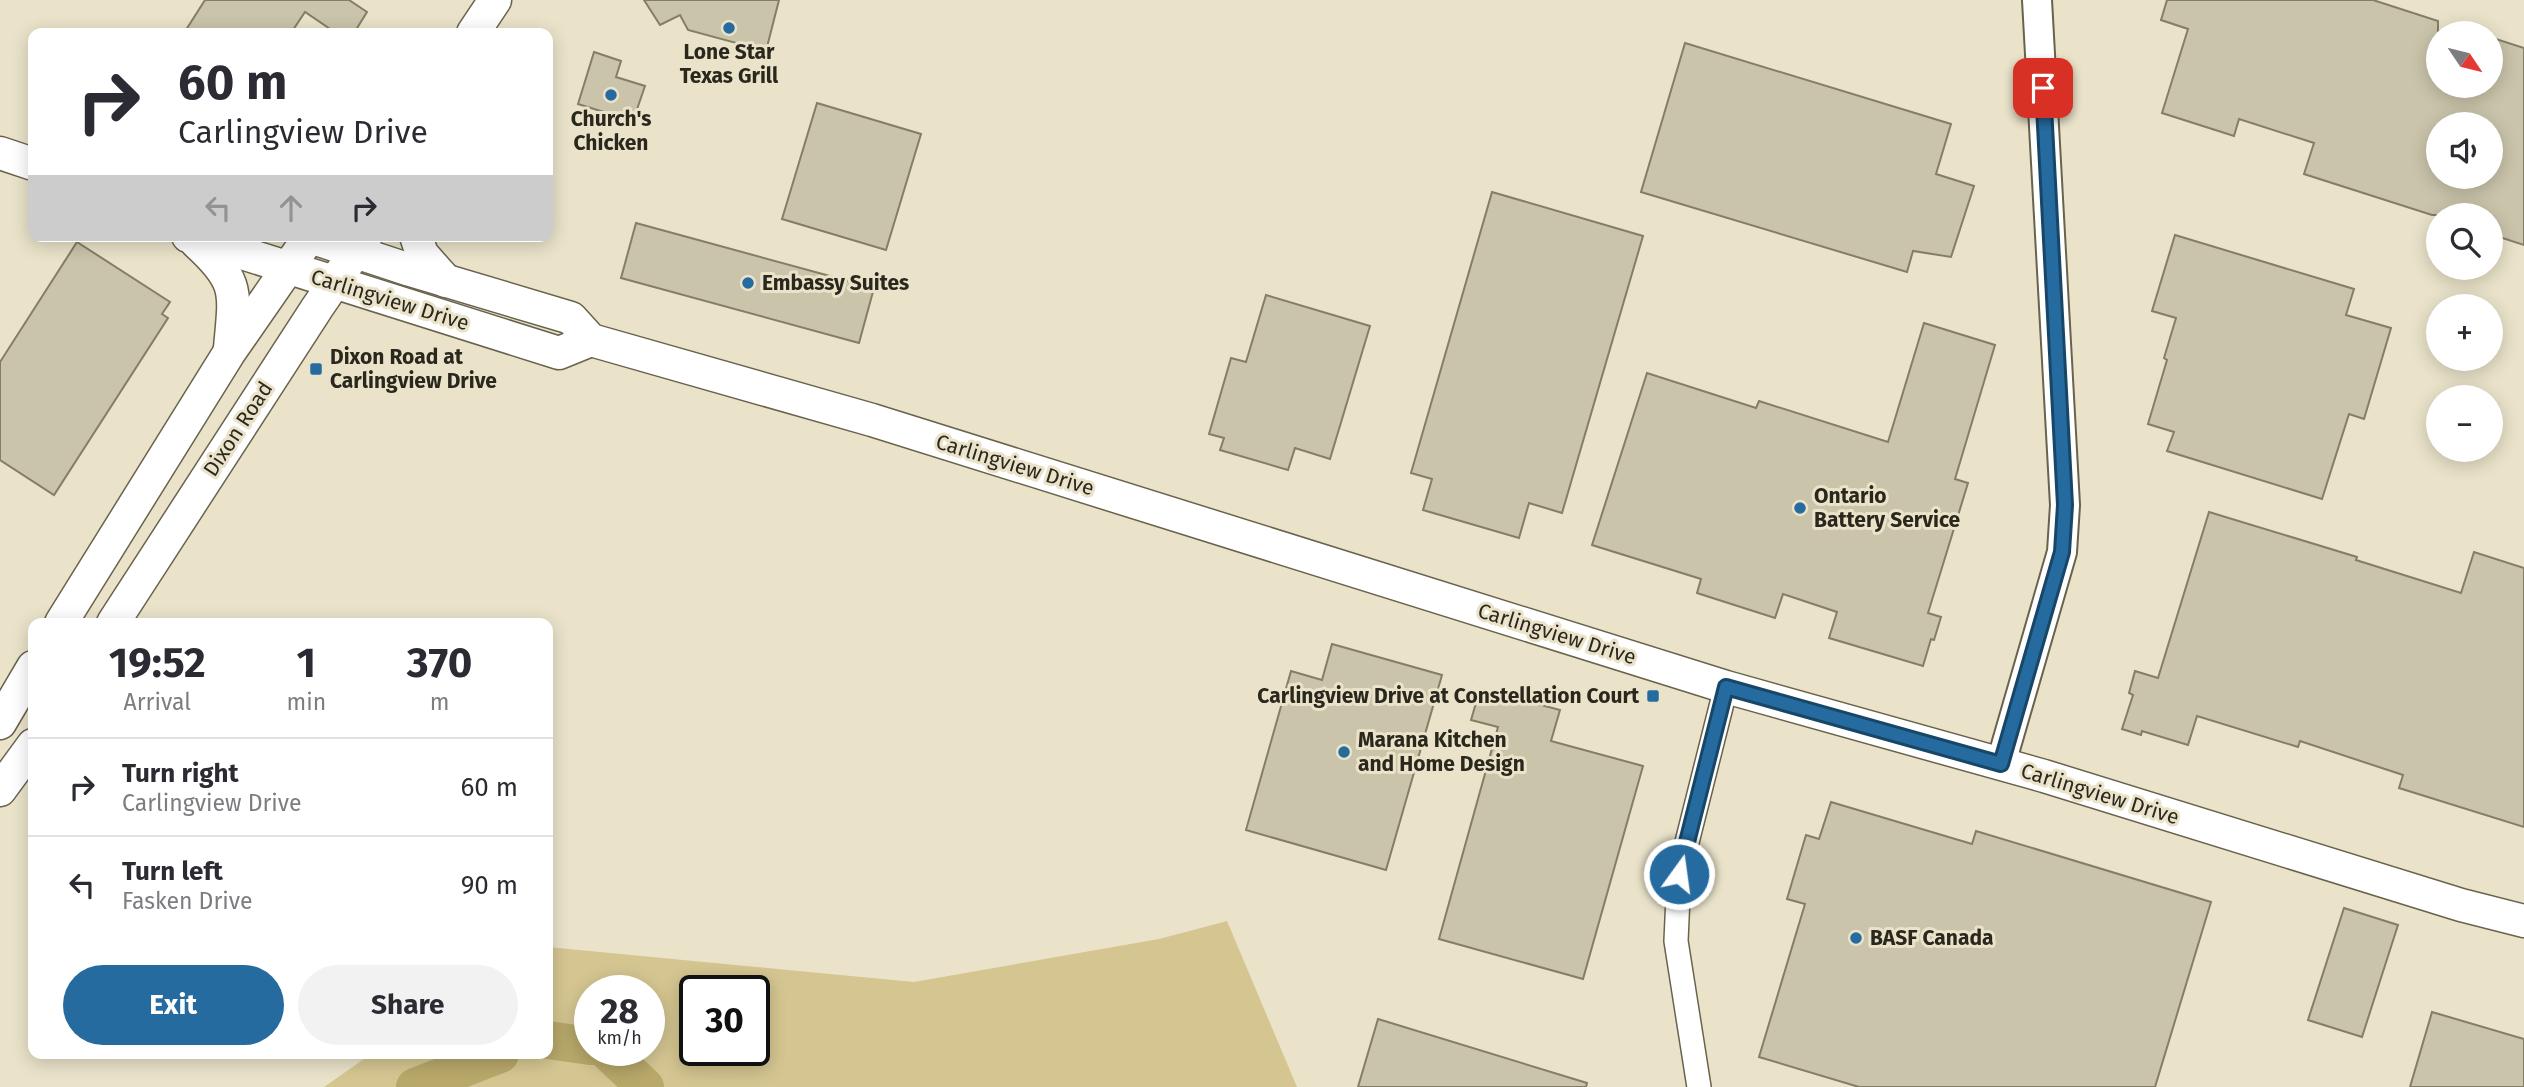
<!DOCTYPE html>
<meta charset="utf-8">
<style>
:root{--surface:#fff;--page:#f2f2f3;--text:#2b2b33;--muted:#7c7c81;--line:#e1e1e2;--accent:#256b9f}
body{margin:0;font-family:"Fira Sans",sans-serif;background:var(--page);color:var(--text);height:100vh;display:flex;flex-direction:column;font-size:26px;white-space:nowrap}
*{box-sizing:border-box;margin:0}
p{font-size:23px;color:var(--muted)}
.icon{flex:none;width:38px;height:38px;fill:none;stroke:currentColor;stroke-width:2;stroke-linecap:round;stroke-linejoin:round}
.map{position:relative;flex:1;overflow:hidden}
.drawer{position:absolute;left:28px;top:618px;width:525px;height:441px;display:flex;flex-direction:column;background:var(--surface);border-radius:14px;box-shadow:0 4px 18px #0003}
.drawer>*{flex:none}
.banner{position:absolute;left:28px;top:28px;width:525px;height:214px;border-radius:14px;box-shadow:0 4px 18px #0003;background:#fff;color:var(--text);overflow:hidden}
.needle{width:46px;rotate:125deg}
.tools{position:absolute;left:2426px;top:21px;display:grid;gap:14px}
.tools a{display:grid;place-items:center;width:77px;height:77px;border-radius:50%;background:var(--surface);box-shadow:0 4px 18px #0003;font-size:35px}
.speed{position:absolute;left:574px;top:975px;display:flex;gap:14px;font-size:35px;font-weight:700;text-align:center}
.speed>*{display:grid;place-content:center;width:91px;height:91px;border-radius:50%;background:var(--surface);box-shadow:0 4px 18px #0003;line-height:1}
.speed small{font-size:18px;font-weight:400}
.speed .limit{border:4px solid #111;border-radius:10px;background:#fff;color:#111}
.pin{position:absolute;display:grid;place-items:center;width:60px;height:60px;color:#fff;margin:-30px;border-radius:14px;box-shadow:0 4px 10px #0006}
.me{position:absolute;width:77px;margin:-38px;rotate:14deg;stroke-linejoin:round;filter:drop-shadow(0 0 5px #0008)}
.turn{display:flex;align-items:center;gap:24px;height:147px;padding:0 35px;font-size:32px}
.turn .icon{width:91px;height:91px;stroke-width:2.5}
.turn b{display:block;font-size:49px;line-height:60px}
.lanes{display:flex;align-items:center;height:66px;padding:0 35px;background:#0003;justify-content:center;gap:35px;direction:ltr}
.lanes .off{opacity:.35}
.eta{display:flex;justify-content:space-evenly;align-items:center;height:119px;text-align:center}
.eta b{font-size:42px;font-weight:700;line-height:49px}
.button{display:flex;gap:14px;margin-top:auto;padding:14px 35px}
.button a{flex:1;height:80px;border-radius:42px;background:var(--accent);color:#fff;font-size:28px;font-weight:700;line-height:80px;text-align:center}
.button a+a{background:var(--page);color:var(--text)}
ul{padding:0;list-style:none}
li{display:flex;align-items:center;gap:21px;height:98px;padding:0 35px;border-top:2px solid var(--line)}
li div{flex:1}
li b{display:block;font-size:26px}
li em{font-style:normal}
.map>svg:first-child{display:block}
.green{fill:#d5c691;fill-rule:evenodd}
.lines{fill:none;stroke-linecap:round;stroke-linejoin:round}
.river{stroke:#b8a86a;stroke-width:38}
.building{fill:#cac4ab;stroke:#847e66;stroke-width:2;fill-rule:evenodd}
.minor-casing{stroke:#69634d;stroke-width:26}
.tertiary-casing{stroke:#69634d;stroke-width:32}
.secondary-casing{stroke:#69634d;stroke-width:35}
.minor{stroke:#fff;stroke-width:23}
.tertiary{stroke:#fff;stroke-width:28}
.secondary{stroke:#fff;stroke-width:32}
.route-casing{stroke:#184667;stroke-width:18}
.route{stroke:#256b9f;stroke-width:12}
.poi-dot{fill:#256b9f;stroke:#eae3ca;stroke-width:2.5}
.labels{text-anchor:middle;dominant-baseline:central;stroke-width:6;stroke-linejoin:round;paint-order:stroke}
.poi-label{font-size:21px;font-weight:bold;fill:#2a271d;stroke:#eae3ca;text-anchor:start}
.street-label{font-size:21px;fill:#2a271d;stroke:#eae3ca}
</style>
<div class="map">
<svg width="2524" height="1087" viewBox="0 0 2524 1087">
<rect width="100%" height="100%" fill="#eae3ca"/>
<path class="green" d="M1227,921L1297,1087H324L371,1054H548V947L914,982L1159,939ZM590,990H649V1050H590ZM695,990H754V1050H695Z"/>
<g class="lines">
<g class="river">
<polyline points="548,1040 590,1046"/>
<polyline points="606,1050 645,1087"/>
<polyline points="415,1087 500,1054"/>
</g>
</g>
<g class="building">
<polygon points="205,0 349,0 367,12 354,33 336,33 305,12 291,33 184,33"/>
<polygon points="644,0 779,0 766,51 688,30 680,15 660,25"/>
<path d="M2167,0H2373L2438,21V86H2490V37L2524,48V245L2490,234V215H2432L2304,174L2314,143L2239,119L2234,136L2162,113L2188,29L2161,20ZM2438,124H2490V177H2438Z"/>
<polygon points="1685,43 1951,124 1936,174 1974,186 1951,257 1913,251 1907,272 1641,192"/>
<polygon points="594,52 621,61 616,77 645,86 633,121 578,104"/>
<polygon points="817,103 921,134 886,250 782,219"/>
<polygon points="1492,192 1643,236 1562,513 1529,503 1519,538 1423,510 1432,479 1411,473"/>
<polygon points="636,223 874,288 859,343 621,278"/>
<polygon points="2175,235 2354,289 2346,315 2391,328 2364,419 2349,414 2322,499 2167,451 2174,432 2148,424 2167,360 2164,358 2176,318 2152,311"/>
<polygon points="77,242 170,302 162,314 168,318 54,495 0,460 0,362"/>
<polygon points="1266,295 1370,326 1330,459 1295,448 1288,470 1220,450 1224,438 1209,434 1231,358 1246,362"/>
<polygon points="1924,323 1995,345 1955,479 1968,483 1928,613 1941,617 1934,640 1931,639 1923,666 1829,638 1837,612 1783,594 1775,618 1697,593 1701,579 1592,545 1647,373 1756,408 1759,401 1888,442"/>
<polygon points="2209,512 2357,557 2356,560 2461,593 2474,552 2524,568 2524,827 2399,788 2403,775 2300,741 2298,747 2197,716 2188,745 2142,731 2141,735 2122,729 2133,695 2129,693 2135,671 2158,678"/>
<polygon points="1332,644 1442,675 1386,870 1246,830 1291,671 1322,680"/>
<polygon points="1480,689 1560,710 1551,741 1643,766 1583,979 1439,939 1498,727 1471,720"/>
<polygon points="1831,802 1972,844 1976,831 2211,902 2155,1087 1859,1087 1759,1057 1805,904 1787,899 1806,835 1819,839"/>
<polygon points="2344,908 2398,925 2362,1037 2308,1020"/>
<polygon points="2432,1012 2524,1039 2524,1087 2410,1087"/>
<polygon points="1378,1019 1587,1083 1586,1087 1358,1087"/>
</g>
<g class="lines">
<g class="minor-casing">
<polyline id="minor" points="1699,1087 1676,941 1679,874 1726,687"/>
</g>
<g class="tertiary-casing">
<polyline id="tertiary" points="2001,763 2062,552 2065,505 2037,0"/>
</g>
<g class="secondary-casing">
<g id="secondary">
<polyline points="473,33 495,0"/>
<polyline points="0,153 33,164"/>
<polyline points="188,236 559,353 591,340"/>
<polyline points="307,236 410,270 571,318 591,340 872,420 1726,687 2044,776 2461,905 2524,921"/>
<polyline points="416,236 422,254 446,281"/>
<path d="M196,242C240,282 235,292 230,348"/>
<polyline points="61,623 229,353 310,236"/>
<polyline points="113,623 317,308 366,236"/>
<polyline points="0,723 33,667"/>
<polyline points="0,790 33,745"/>
</g>
</g>
<use href="#minor" class="minor"/>
<use href="#tertiary" class="tertiary"/>
<use href="#secondary" class="secondary"/>
</g>
<g class="lines">
<g class="route-casing">
<polyline id="route" points="1679,874 1726,687 2001,764 2062,552 2065,505 2043,88"/>
</g>
<use href="#route" class="route"/>
</g>
<g class="poi-dot">
<circle cx="729" cy="28" r="7"/>
<circle cx="611" cy="95" r="7"/>
<circle cx="748" cy="283" r="7"/>
<rect x="309" y="362" width="14" height="14" rx="3.5"/>
<circle cx="1800" cy="508" r="7"/>
<rect x="1646" y="689" width="14" height="14" rx="3.5"/>
<circle cx="1344" cy="752" r="7"/>
<circle cx="1856" cy="938" r="7"/>
</g>
<g class="labels">
<g class="poi-label">
<text x="729" y="52" text-anchor="middle">Lone Star<tspan x="729" dy="24">Texas Grill</tspan></text>
<text x="611" y="119" text-anchor="middle">Church's<tspan x="611" dy="24">Chicken</tspan></text>
<text x="762" y="283">Embassy Suites</text>
<text x="330" y="357">Dixon Road at<tspan x="330" dy="24">Carlingview Drive</tspan></text>
<text x="1814" y="496">Ontario<tspan x="1814" dy="24">Battery Service</tspan></text>
<text x="1639" y="696" text-anchor="end">Carlingview Drive at Constellation Court</text>
<text x="1358" y="740">Marana Kitchen<tspan x="1358" dy="24">and Home Design</tspan></text>
<text x="1870" y="938">BASF Canada</text>
</g>
<g class="street-label">
<text transform="translate(390 300) rotate(17)">Carlingview Drive</text>
<text transform="translate(238 429) rotate(-57)">Dixon Road</text>
<text transform="translate(1015 465) rotate(17)">Carlingview Drive</text>
<text transform="translate(1557 634) rotate(17)">Carlingview Drive</text>
<text transform="translate(2100 794) rotate(17)">Carlingview Drive</text>
</g>
</g>
</svg>
<div class="tools">
<a><svg class="needle" viewBox="-14 -14 28 28"><path d="M0-13l5 13h-10z" fill="#e53935"/><path d="M0 13l5-13h-10z" fill="#7c7c81"/></svg></a>
<a><svg class="icon" aria-label="sound" viewBox="0 0 24 24"><path d="M4 9h4l5-4v14l-5-4H4zM17 9q2 3 0 6"/></svg></a>
<a><svg class="icon" aria-label="search" viewBox="0 0 24 24"><circle cx="10" cy="10" r="6"/><path d="M15 15l6 6"/></svg></a>
<a>+</a>
<a>−</a>
</div>
<div class="speed"><div>28<small>km/h</small></div><div class="limit">30</div></div>
<div class="pin" style="left:2043px;top:88px;background:#d93025"><svg class="icon" aria-label="arrive" viewBox="0 0 24 24"><path d="M6 21V4h12l-3 4 3 4H6"/></svg></div>
<svg class="me" style="left:1679px;top:874px" viewBox="-20 -20 40 40"><circle r="17" fill="#256b9f" stroke="#fff" stroke-width="3"/><path d="M0-11L8 9 0 5-8 9z" fill="#fff"/></svg>
<div class="banner">
<div class="turn"><svg class="icon" aria-label="right" viewBox="0 0 24 24"><path d="M7 20v-9h11M14 6l5 5-5 5"/></svg><div><b>60 m</b>Carlingview Drive</div></div>
<div class="lanes"><svg class="icon off" aria-label="left" viewBox="0 0 24 24"><path d="M17 20v-9H6M10 6l-5 5 5 5"/></svg><svg class="icon off" aria-label="ahead" viewBox="0 0 24 24"><path d="M12 20V5M6 11l6-6 6 6"/></svg><svg class="icon" aria-label="right" viewBox="0 0 24 24"><path d="M7 20v-9h11M14 6l5 5-5 5"/></svg></div>
</div>
<section class="drawer">
<div class="eta">
<div><b>19:52</b><p>Arrival</p></div>
<div><b>1</b><p>min</p></div>
<div><b>370</b><p>m</p></div>
</div>
<ul>
<li><svg class="icon" aria-label="right" viewBox="0 0 24 24"><path d="M7 20v-9h11M14 6l5 5-5 5"/></svg><div><b>Turn right</b><p>Carlingview Drive</p></div><em>60 m</em></li>
<li><svg class="icon" aria-label="left" viewBox="0 0 24 24"><path d="M17 20v-9H6M10 6l-5 5 5 5"/></svg><div><b>Turn left</b><p>Fasken Drive</p></div><em>90 m</em></li>
</ul>
<div class="button"><a>Exit</a><a>Share</a></div>
</section>
</div>
